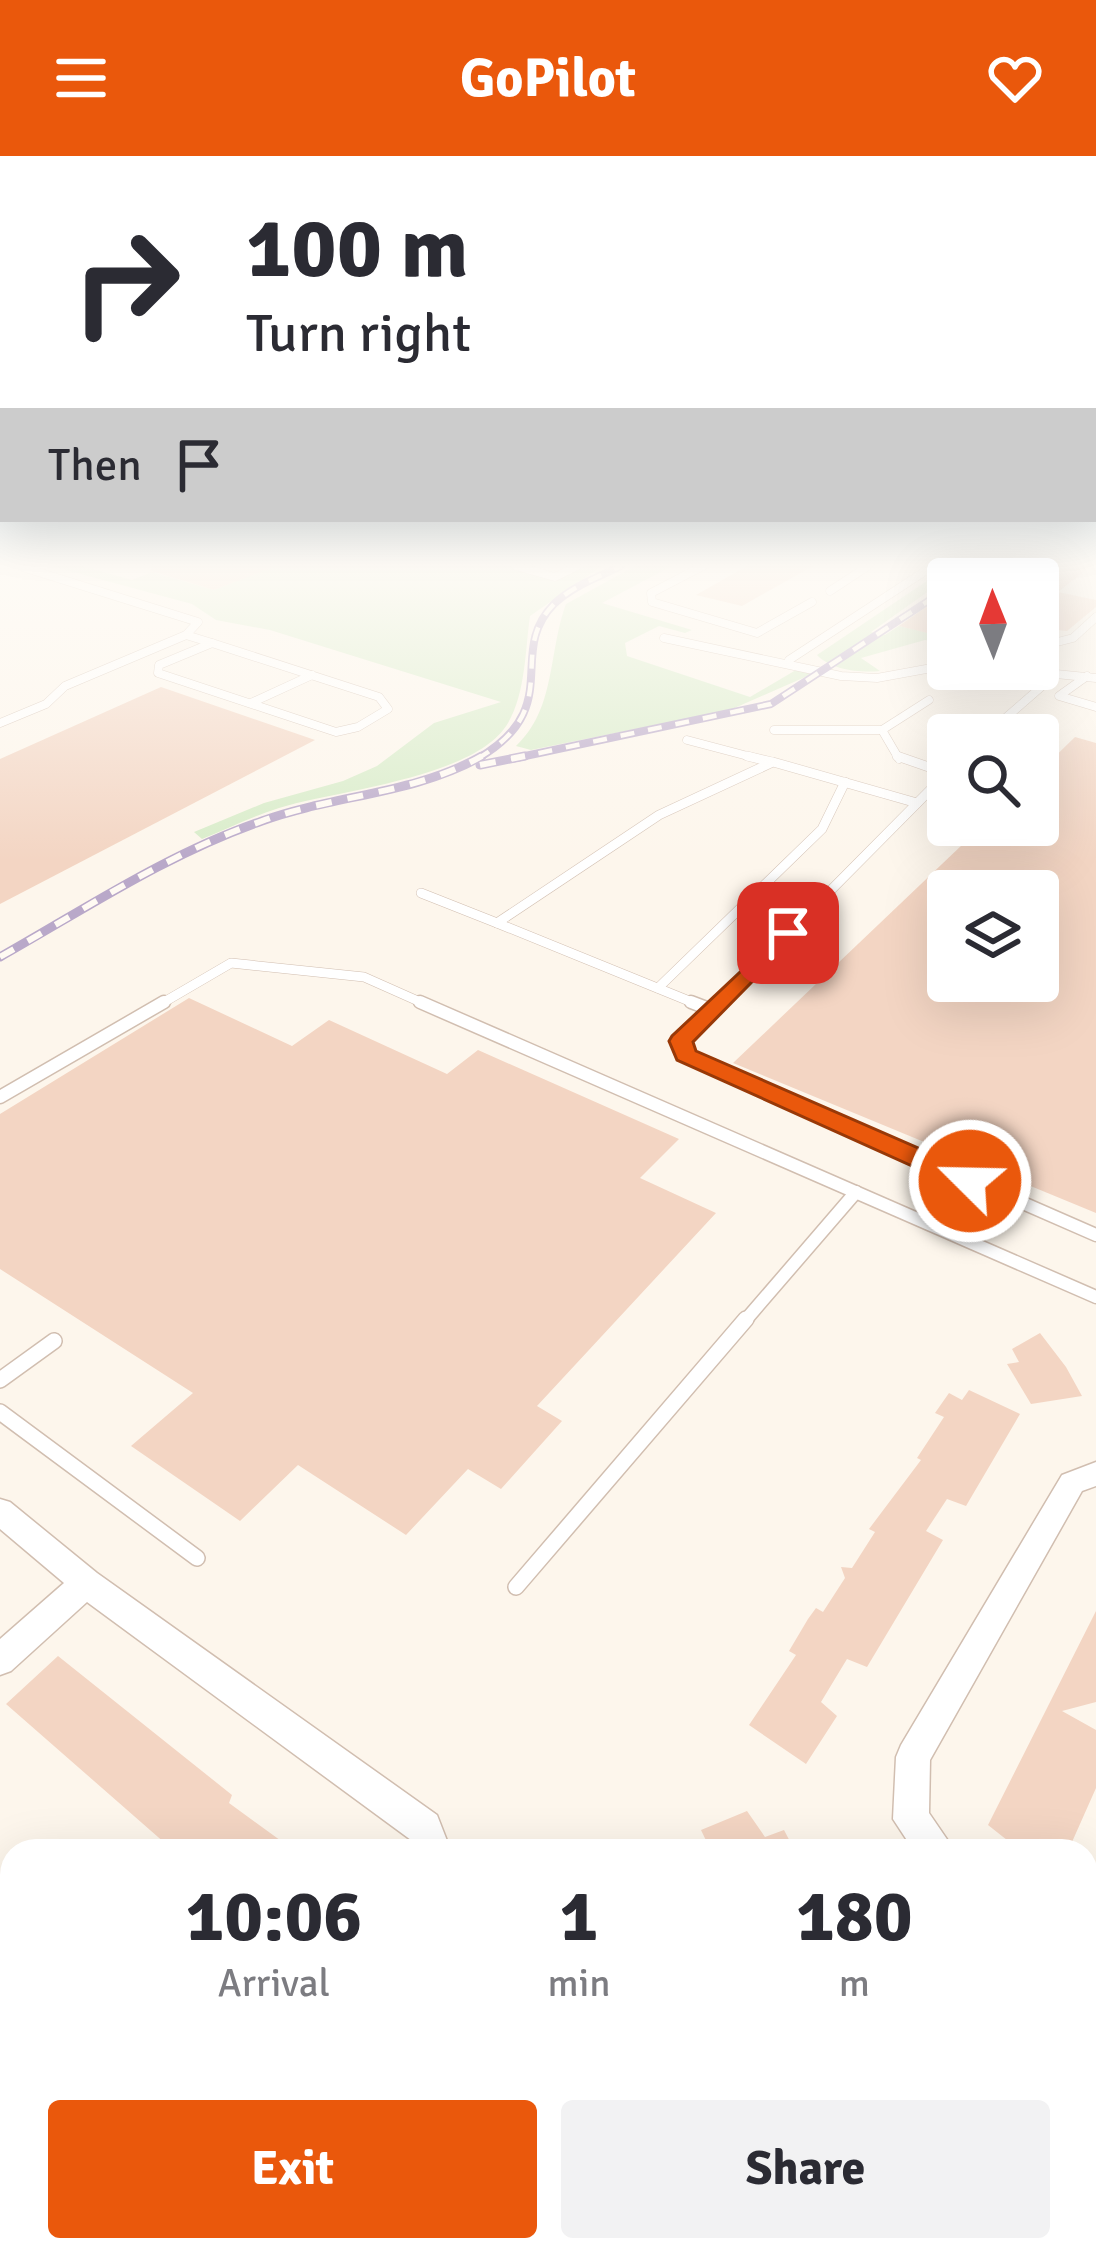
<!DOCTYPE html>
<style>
:root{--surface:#fff;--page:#f2f2f3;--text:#2b2b33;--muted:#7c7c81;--accent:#ea580c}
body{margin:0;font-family:Signika,sans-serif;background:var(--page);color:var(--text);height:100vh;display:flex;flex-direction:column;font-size:45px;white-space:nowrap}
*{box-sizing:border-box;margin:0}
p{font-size:39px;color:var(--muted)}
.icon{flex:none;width:66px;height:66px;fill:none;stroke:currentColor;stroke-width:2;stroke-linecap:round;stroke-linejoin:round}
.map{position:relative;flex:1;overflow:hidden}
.side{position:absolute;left:0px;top:1683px;width:1098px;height:423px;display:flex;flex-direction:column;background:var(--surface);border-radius:36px 36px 0 0;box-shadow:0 12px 48px #0002}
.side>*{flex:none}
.hud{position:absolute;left:0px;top:0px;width:1098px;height:366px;box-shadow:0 12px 48px #0002;background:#fff;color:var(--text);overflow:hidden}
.needle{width:78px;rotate:359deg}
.controls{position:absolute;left:927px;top:402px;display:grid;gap:24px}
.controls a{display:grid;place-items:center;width:132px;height:132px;border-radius:12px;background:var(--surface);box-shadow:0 12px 48px #0002;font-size:60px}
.pin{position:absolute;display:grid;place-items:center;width:102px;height:102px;color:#fff;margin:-51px;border-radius:24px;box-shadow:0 6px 18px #0006}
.me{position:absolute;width:132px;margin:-66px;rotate:293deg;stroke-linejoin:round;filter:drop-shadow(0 0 9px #0008)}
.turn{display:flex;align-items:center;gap:42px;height:252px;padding:0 48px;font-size:54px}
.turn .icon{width:156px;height:156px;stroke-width:2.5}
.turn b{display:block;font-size:84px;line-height:102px}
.then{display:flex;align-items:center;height:114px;padding:0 48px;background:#0003;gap:24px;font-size:45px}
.eta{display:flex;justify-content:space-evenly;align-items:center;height:204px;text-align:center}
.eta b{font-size:72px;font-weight:800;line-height:84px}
.action{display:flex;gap:24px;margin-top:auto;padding:24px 48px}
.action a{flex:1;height:138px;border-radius:12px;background:var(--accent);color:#fff;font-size:48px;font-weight:800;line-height:138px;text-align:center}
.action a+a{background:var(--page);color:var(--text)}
header{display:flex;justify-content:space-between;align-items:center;height:156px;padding:0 48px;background:var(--accent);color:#fff;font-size:54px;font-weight:800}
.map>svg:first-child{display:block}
.green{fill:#d8ecc9}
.building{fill:#f3d5c3;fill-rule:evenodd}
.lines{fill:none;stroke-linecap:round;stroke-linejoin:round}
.service-far3-casing{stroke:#d1beb0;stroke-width:9}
.service-far2-casing{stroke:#d1beb0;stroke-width:10}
.service-far1-casing{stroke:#d1beb0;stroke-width:15}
.service-casing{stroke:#d1beb0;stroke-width:18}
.minor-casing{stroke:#d1beb0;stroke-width:3}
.service-far3{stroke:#fff;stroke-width:8}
.service-far2{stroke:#fff;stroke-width:9}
.service-far1{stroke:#fff;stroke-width:12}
.service{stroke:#fff;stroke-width:15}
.minor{fill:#fff;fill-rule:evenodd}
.rail-far1-casing{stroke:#b9a8c9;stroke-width:8}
.rail-casing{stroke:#b9a8c9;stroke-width:9}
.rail-far1{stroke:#fffaf3;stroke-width:4.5;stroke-dasharray:14;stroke-linecap:butt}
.rail{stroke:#fffaf3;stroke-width:6;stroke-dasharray:16;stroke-linecap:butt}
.route{fill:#ea580c;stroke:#983908;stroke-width:3}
</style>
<header><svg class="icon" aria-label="menu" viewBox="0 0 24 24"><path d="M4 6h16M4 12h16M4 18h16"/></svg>GoPilot<svg class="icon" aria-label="heart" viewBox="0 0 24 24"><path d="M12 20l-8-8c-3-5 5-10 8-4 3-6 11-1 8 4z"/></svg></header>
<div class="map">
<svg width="1096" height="2104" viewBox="0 0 1096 2104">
<rect width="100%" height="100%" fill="#fdf6ec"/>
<g class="green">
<path d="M51,410H82L132,424L152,416L214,434L274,410H510L559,423L585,410H602L530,460C525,494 526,536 508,567C476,622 337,634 279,652C253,660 227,673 202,683L194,676L264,647L343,625L377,610L434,567L501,546L270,474L216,464L192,448Z"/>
<path d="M635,410H672L602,447L692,474L685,477L659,470L625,487L627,500L750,541L796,514L812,518L730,554L531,594L516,590C556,553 548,497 566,448Z"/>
<path d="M949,410H964L871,476L885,479L899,470L948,481V488L925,484L861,502L880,515C860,517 831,514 817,499Z"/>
</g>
<g class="building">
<polygon points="151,410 271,410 271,412 214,434 151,415"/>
<polygon points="747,410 813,410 742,450 696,439"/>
<polygon points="1038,410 1091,410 1058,436 1096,444 1096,451 1067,475 1038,472"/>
<polygon points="948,436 948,482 899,470 919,456"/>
<polygon points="161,531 315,584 0,748 0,603"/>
<path d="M1075,581L1096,587V1057L733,907L983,669H1038V617ZM948,735H1038V825H948Z"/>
<polygon points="189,842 292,890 329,864 447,918 478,894 679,983 640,1022 716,1057 537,1250 562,1265 501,1333 468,1313 406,1379 298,1309 240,1365 131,1290 193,1237 0,1113 0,958"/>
<polygon points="1040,1177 1066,1211 1082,1240 1031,1248 1007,1208 1019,1206 1012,1193"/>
<polygon points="969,1234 1020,1258 966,1350 947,1343 926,1375 943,1384 867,1511 847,1503 821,1546 837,1560 806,1608 749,1569 796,1499 789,1495 808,1463 816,1452 823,1456 845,1422 841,1411 852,1412 875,1376 869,1373 921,1304 917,1302 944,1261 935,1257 949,1237 962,1244"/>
<polygon points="1096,1455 1096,1546 1062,1555 1096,1574 1096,1632 1068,1695 1021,1695 988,1669"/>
<polygon points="58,1500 232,1639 229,1647 295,1695 174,1695 6,1548"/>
<polygon points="747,1655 765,1681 784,1674 795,1695 711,1695 701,1674"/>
</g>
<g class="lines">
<g class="service-far3-casing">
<g id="service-far3">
<polyline points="516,410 555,421 577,410"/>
<polyline points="703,410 651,437 652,446 757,477 812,446"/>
<polyline points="830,435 868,410"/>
<polyline points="186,479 212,487"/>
<polyline points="664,482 841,520 877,522 948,509"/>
<polygon points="212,487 379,541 388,553 358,571 336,576 158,517 159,509"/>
<polyline points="1038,491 1073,482 1096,461"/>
<polyline points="789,504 933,410"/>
<polyline points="1087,520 1059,540 1096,551"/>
<polyline points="251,547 312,519"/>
<polyline points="0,567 46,548 65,530 186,479 198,466 19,410"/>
<polyline points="774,574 882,574 929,544"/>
<polyline points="882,574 899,603"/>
<polyline points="986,579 1056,518 1096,522"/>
<polyline points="687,584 759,603"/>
</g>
</g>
<g class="service-far2-casing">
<g id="service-far2">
<polyline points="747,600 772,606"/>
<polyline points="897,600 946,617"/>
<polyline points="421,737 497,767 659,659 773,606 917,647"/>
<polyline points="497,767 699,849"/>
<polyline points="658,832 822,673 845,626"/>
<polyline points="159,849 231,807 364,821 427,849"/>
<polyline points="717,849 948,616"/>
</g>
</g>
<g class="service-far1-casing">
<g id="service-far1">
<polyline points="420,846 1096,1141"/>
<polyline points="691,846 712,854"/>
<polyline points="720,846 681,885 685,899 1096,1079"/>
<polyline points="0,941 164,846"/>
<polyline points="744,1166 856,1036"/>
</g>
</g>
<g class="service-casing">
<g id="service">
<polyline points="0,1224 54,1185"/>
<polyline points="0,1256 197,1402"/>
<polyline points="516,1431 746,1163"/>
</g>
</g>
<g class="minor-casing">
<g id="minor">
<polygon points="1096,1306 1096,1330 1082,1335 930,1604 929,1657 955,1695 914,1695 893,1663 896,1601 901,1589 1062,1319"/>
<polygon points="0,1343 10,1346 97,1417 437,1659 451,1695 415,1695 411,1684 87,1446 11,1515 0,1519 0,1483 64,1427 0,1373"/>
<polygon points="1086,1788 1096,1792 1096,1833 1086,1829"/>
<polygon points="0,2001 12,2006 12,2055 0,2050"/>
<polygon points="48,2094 98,2094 102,2104 53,2104"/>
<polygon points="189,2094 246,2094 241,2104 185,2104"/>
</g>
</g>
<use href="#service-far3" class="service-far3"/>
<use href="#service-far2" class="service-far2"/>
<use href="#service-far1" class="service-far1"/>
<use href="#service" class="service"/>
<use href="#minor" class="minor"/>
<g class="rail-far1-casing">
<g id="rail-far1">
<polyline points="961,423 980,410"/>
<path d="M477,603C567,551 505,498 554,448C572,430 599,421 621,410"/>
<polyline points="511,603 771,548 948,432"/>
</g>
</g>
<g class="rail-casing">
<g id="rail">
<polyline points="480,609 525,600"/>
<path d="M0,801C85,753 169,697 262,665C334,639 415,638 482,600"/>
</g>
</g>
<use href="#rail-far1" class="rail-far1"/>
<use href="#rail" class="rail"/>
</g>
<linearGradient id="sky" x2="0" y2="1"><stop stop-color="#97c7e8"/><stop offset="0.58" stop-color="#fefbf6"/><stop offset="1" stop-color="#fefbf6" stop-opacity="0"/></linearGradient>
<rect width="1096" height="705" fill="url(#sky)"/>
<polygon class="route" points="788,771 795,773 795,782 693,886 696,895 980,1019 980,1032 961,1032 677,904 669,885 672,880"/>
</svg>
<div class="controls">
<a><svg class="needle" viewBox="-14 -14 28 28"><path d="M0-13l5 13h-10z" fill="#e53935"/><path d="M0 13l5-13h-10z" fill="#7c7c81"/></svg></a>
<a><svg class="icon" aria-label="search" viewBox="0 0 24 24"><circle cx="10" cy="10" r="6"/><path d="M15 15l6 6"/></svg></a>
<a><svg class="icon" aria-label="layers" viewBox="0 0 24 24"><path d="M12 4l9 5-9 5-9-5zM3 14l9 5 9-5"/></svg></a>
</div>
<div class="pin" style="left:788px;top:777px;background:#d93025"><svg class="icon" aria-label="arrive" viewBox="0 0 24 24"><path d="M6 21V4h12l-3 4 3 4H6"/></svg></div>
<svg class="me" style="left:970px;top:1025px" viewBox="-20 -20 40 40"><circle r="17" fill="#ea580c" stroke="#fff" stroke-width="3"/><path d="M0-11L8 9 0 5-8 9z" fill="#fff"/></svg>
<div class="hud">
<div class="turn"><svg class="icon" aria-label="right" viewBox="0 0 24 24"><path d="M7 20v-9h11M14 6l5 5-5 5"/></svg><div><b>100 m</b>Turn right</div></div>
<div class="then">Then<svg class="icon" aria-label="arrive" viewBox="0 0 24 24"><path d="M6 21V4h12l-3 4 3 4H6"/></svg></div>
</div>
<section class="side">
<div class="eta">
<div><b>10:06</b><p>Arrival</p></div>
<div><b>1</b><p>min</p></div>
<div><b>180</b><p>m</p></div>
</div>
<div class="action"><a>Exit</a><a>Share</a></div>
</section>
</div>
